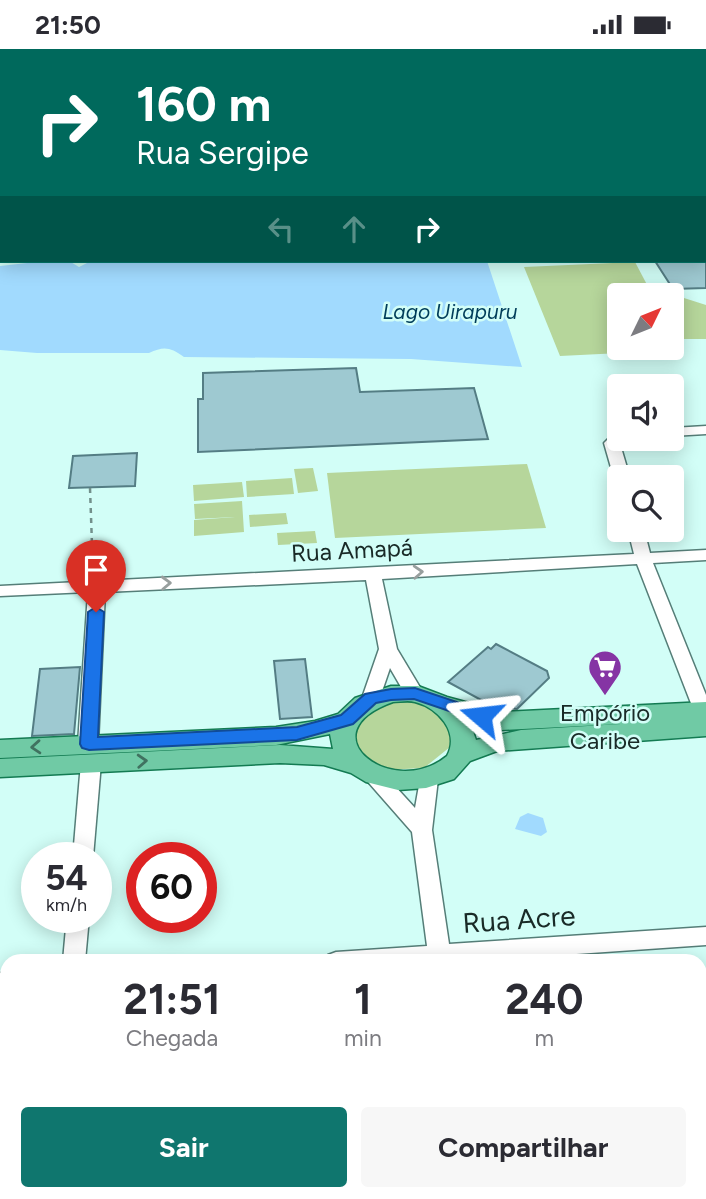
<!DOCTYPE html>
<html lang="pt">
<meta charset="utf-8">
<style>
:root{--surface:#fff;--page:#f7f7f7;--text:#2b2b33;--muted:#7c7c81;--accent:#0f766e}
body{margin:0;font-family:Figtree,sans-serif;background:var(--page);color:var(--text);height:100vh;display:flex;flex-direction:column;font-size:26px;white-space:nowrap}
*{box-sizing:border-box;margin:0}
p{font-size:23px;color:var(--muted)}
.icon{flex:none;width:38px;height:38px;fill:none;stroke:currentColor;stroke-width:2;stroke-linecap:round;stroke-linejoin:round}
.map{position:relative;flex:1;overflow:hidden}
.side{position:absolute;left:0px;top:905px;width:707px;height:247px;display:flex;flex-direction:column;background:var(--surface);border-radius:21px 21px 0 0;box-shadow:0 4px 18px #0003}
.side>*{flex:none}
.hud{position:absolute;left:0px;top:0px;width:707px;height:214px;box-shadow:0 4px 18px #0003;background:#00695c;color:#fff;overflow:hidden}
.needle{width:46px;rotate:47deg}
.tools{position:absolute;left:607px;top:234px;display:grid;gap:14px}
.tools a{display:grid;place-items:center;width:77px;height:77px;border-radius:7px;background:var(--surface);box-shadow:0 4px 18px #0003;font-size:35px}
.speed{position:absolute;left:21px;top:793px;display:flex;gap:14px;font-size:35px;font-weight:700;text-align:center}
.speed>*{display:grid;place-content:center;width:91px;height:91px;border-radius:50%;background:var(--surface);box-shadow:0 4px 18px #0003;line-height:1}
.speed small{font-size:18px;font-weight:400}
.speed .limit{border:10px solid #d22;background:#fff;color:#111}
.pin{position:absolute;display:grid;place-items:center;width:60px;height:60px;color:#fff;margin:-72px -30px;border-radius:50% 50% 50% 0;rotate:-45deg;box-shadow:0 0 7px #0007}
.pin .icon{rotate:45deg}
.me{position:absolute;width:77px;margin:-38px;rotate:287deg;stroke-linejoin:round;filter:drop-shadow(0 0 5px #0008)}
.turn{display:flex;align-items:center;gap:24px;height:147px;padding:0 21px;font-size:32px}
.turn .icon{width:91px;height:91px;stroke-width:2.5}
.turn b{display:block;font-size:49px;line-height:60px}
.lanes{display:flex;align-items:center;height:66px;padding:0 21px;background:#0003;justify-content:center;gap:35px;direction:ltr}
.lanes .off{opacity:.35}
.eta{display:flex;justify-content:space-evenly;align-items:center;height:119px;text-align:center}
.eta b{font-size:42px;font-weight:700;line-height:49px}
.primary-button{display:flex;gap:14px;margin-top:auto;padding:14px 21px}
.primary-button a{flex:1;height:80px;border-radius:7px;background:var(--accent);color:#fff;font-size:28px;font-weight:700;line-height:80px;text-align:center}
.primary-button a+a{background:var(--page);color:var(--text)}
.status{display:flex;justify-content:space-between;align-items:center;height:49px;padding:0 35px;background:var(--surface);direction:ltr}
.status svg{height:19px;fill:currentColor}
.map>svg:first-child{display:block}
.built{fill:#bef4eb}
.green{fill:#b6d69b}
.water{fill:#a1dafe}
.building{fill:#9ec9d1;stroke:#547d84;stroke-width:2}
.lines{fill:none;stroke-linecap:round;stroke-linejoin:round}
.minor-casing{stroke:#557e78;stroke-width:3}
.major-casing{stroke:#137b52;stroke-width:3}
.path{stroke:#72908b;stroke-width:2.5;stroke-dasharray:5 5;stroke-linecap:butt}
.minor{fill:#fff;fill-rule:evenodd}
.major{fill:#70caa5;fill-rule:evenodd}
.oneway{stroke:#989f9e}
.oneway2{stroke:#407260}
.route{fill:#1a73e8;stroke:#114b97;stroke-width:2}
.labels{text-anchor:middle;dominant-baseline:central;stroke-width:5;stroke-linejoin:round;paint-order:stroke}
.far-water-label{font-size:21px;font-style:italic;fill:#003d5a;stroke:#d2fef7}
.street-label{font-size:24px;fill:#192a27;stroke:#d2fef7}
.poi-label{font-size:24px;fill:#192a27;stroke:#d2fef7}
.near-street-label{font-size:28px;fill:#192a27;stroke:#d2fef7}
</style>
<div class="status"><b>21:50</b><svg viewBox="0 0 49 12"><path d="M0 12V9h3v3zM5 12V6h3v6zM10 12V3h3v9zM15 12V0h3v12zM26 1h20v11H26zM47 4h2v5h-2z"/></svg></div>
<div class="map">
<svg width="706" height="1150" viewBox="0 0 706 1150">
<rect width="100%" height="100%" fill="#d2fef7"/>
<polygon class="built" points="0,0 297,0 297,2 2,2 0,173"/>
<g class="green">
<polygon points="635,213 653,247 620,247 620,299 672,299 672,284 681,301 560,307 524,218"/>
<polygon points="684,249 706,256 706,290 683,290 672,270 672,250"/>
<polygon points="527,415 546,479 335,489 327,424"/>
<polygon points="313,419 318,442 298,444 294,420"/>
<polygon points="292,429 294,445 247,448 246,432"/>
<polygon points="242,433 244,448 194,452 193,436"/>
<polygon points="242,452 244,483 194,487 194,471 235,468 195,470 194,455"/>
<polygon points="286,464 288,475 250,478 249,466"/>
<polygon points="315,482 317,494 278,496 277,484"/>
<polygon points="417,650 443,664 454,680 450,698 424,719 385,721 361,708 348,687 379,652"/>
</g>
<g class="water">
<path d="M45,212H69L79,218L91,212H487L522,318L411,310L184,308C170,298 164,297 149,304H37L0,301V217Z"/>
<polygon points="528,764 543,769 547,783 541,787 515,780 520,768"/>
</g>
<g class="building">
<polygon points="655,212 706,212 706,239 673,240"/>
<polygon points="356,319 360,343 474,339 488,390 198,403 198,350 203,350 203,324"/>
<polygon points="137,404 135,437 69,439 73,407"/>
<polygon points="496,595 547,622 549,629 517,660 494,658 448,633 488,598 491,600"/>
<polygon points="305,610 312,668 280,670 274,612"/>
<polygon points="80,618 74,685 32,687 40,620"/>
</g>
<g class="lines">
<g class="minor-casing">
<g id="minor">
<rect x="7" y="0" width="10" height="2"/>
<polygon points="60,0 70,0 59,2"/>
<rect x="452" y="0" width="10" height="2"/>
<polygon points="606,0 616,0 617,2 607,2"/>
<rect x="705" y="11" width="1" height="6"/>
<rect x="0" y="24" width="2" height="6"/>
<rect x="0" y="59" width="2" height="6"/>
<rect x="705" y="64" width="1" height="6"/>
<rect x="0" y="90" width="2" height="6"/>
<rect x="705" y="124" width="1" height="6"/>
<polygon points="705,154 706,154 706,162 705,161"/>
<polygon points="706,377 706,385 672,387 672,379"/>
<polygon points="620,382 620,390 624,390 620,395 630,429 620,429 620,433 614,429 604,394 615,383"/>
<polygon points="628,481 644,481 650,504 706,501 706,511 653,514 706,646 706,668 696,667 694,662 637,515 382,530 397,600 424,645 422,650 408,650 390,619 378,654 364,654 362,649 379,600 366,531 105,543 98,695 95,700 81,700 78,695 88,543 0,547 0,537 634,505"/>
<polygon points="91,707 98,709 101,714 93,808 73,808 81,714 84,709"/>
<polygon points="376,722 383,724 415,759 421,725 428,723 435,725 438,730 432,781 449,895 706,878 706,896 474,912 325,912 328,906 336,903 427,897 412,783 369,734 366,729 369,724"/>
<polygon points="67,868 89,868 85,912 63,912"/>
<rect x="0" y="924" width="7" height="18"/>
<rect x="46" y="1144" width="26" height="6"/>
<polygon points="460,1144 486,1144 487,1150 461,1150"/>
</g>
</g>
<g class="major-casing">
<path id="major" d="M391,637H418L447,648L502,663L706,653V687L497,702L470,712L454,730L426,739L398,741L366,733L351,724L324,716L280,714L0,728V710L280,696L333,700L330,685L276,696L0,709V691L276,678L315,672L338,665L355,649ZM393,653C400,653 408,651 415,653C438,659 460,683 447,707C392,752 305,684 393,653ZM469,671L502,681L621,675L521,681L476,691Z"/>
</g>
<polyline class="path" points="90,439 93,524"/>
<use href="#minor" class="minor"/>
<use href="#major" class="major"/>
</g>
<defs><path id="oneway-chevron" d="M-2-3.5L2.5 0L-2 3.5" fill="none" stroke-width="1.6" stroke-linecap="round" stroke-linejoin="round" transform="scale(1.75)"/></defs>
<g class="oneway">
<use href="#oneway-chevron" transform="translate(418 523) rotate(-3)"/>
<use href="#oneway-chevron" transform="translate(166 534) rotate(-2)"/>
</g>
<g class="oneway2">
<use href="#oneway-chevron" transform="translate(36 698) rotate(176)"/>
<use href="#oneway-chevron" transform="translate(142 712) rotate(-3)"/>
</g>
<polygon class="route" points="96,558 104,563 98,688 297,678 341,666 365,645 391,640 415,639 487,663 490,667 481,673 414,650 391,651 376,654 353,675 297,691 89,701 82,699 80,695 88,563"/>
<defs>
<g id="supermarket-pin" transform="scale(1.75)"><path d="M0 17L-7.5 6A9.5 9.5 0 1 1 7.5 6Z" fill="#8534a4" stroke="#d2fef7"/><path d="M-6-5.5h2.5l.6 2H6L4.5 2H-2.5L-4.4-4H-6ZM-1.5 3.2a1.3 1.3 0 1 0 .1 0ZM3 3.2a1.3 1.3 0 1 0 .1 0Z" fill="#fff"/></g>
</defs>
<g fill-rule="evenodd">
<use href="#supermarket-pin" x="605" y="618"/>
</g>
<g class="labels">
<g class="far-water-label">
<text x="450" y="262">Lago Uirapuru</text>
</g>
<g class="street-label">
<text transform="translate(352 501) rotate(-3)">Rua Amapá</text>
</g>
<g class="poi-label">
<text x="605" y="663">Empório<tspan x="605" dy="28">Caribe</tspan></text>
</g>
<g class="near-street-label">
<text transform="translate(519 870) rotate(-4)">Rua Acre</text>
</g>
</g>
</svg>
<div class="tools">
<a><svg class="needle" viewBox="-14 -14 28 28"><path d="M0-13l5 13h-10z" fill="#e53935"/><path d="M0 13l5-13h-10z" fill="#7c7c81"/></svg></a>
<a><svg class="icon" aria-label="sound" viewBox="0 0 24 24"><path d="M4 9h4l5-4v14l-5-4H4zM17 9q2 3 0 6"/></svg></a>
<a><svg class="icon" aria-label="search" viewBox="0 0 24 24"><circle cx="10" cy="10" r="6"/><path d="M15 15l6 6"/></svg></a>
</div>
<div class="speed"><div>54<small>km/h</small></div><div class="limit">60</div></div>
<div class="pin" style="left:96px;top:563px;background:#d93025"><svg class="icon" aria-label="arrive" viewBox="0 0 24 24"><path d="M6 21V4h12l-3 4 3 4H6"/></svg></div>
<svg class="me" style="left:481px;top:667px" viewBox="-20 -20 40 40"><path d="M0-17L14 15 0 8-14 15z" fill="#1a73e8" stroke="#fff" stroke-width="4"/></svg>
<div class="hud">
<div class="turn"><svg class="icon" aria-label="right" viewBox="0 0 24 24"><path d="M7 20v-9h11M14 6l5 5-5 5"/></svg><div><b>160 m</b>Rua Sergipe</div></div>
<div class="lanes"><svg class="icon off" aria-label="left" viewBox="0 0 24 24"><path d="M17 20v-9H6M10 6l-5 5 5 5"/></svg><svg class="icon off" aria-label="ahead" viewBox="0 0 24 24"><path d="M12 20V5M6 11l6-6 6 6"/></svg><svg class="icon" aria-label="right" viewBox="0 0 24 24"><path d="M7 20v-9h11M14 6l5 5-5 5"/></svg></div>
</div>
<section class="side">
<div class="eta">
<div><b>21:51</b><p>Chegada</p></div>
<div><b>1</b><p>min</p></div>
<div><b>240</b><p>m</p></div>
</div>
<div class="primary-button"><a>Sair</a><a>Compartilhar</a></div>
</section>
</div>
